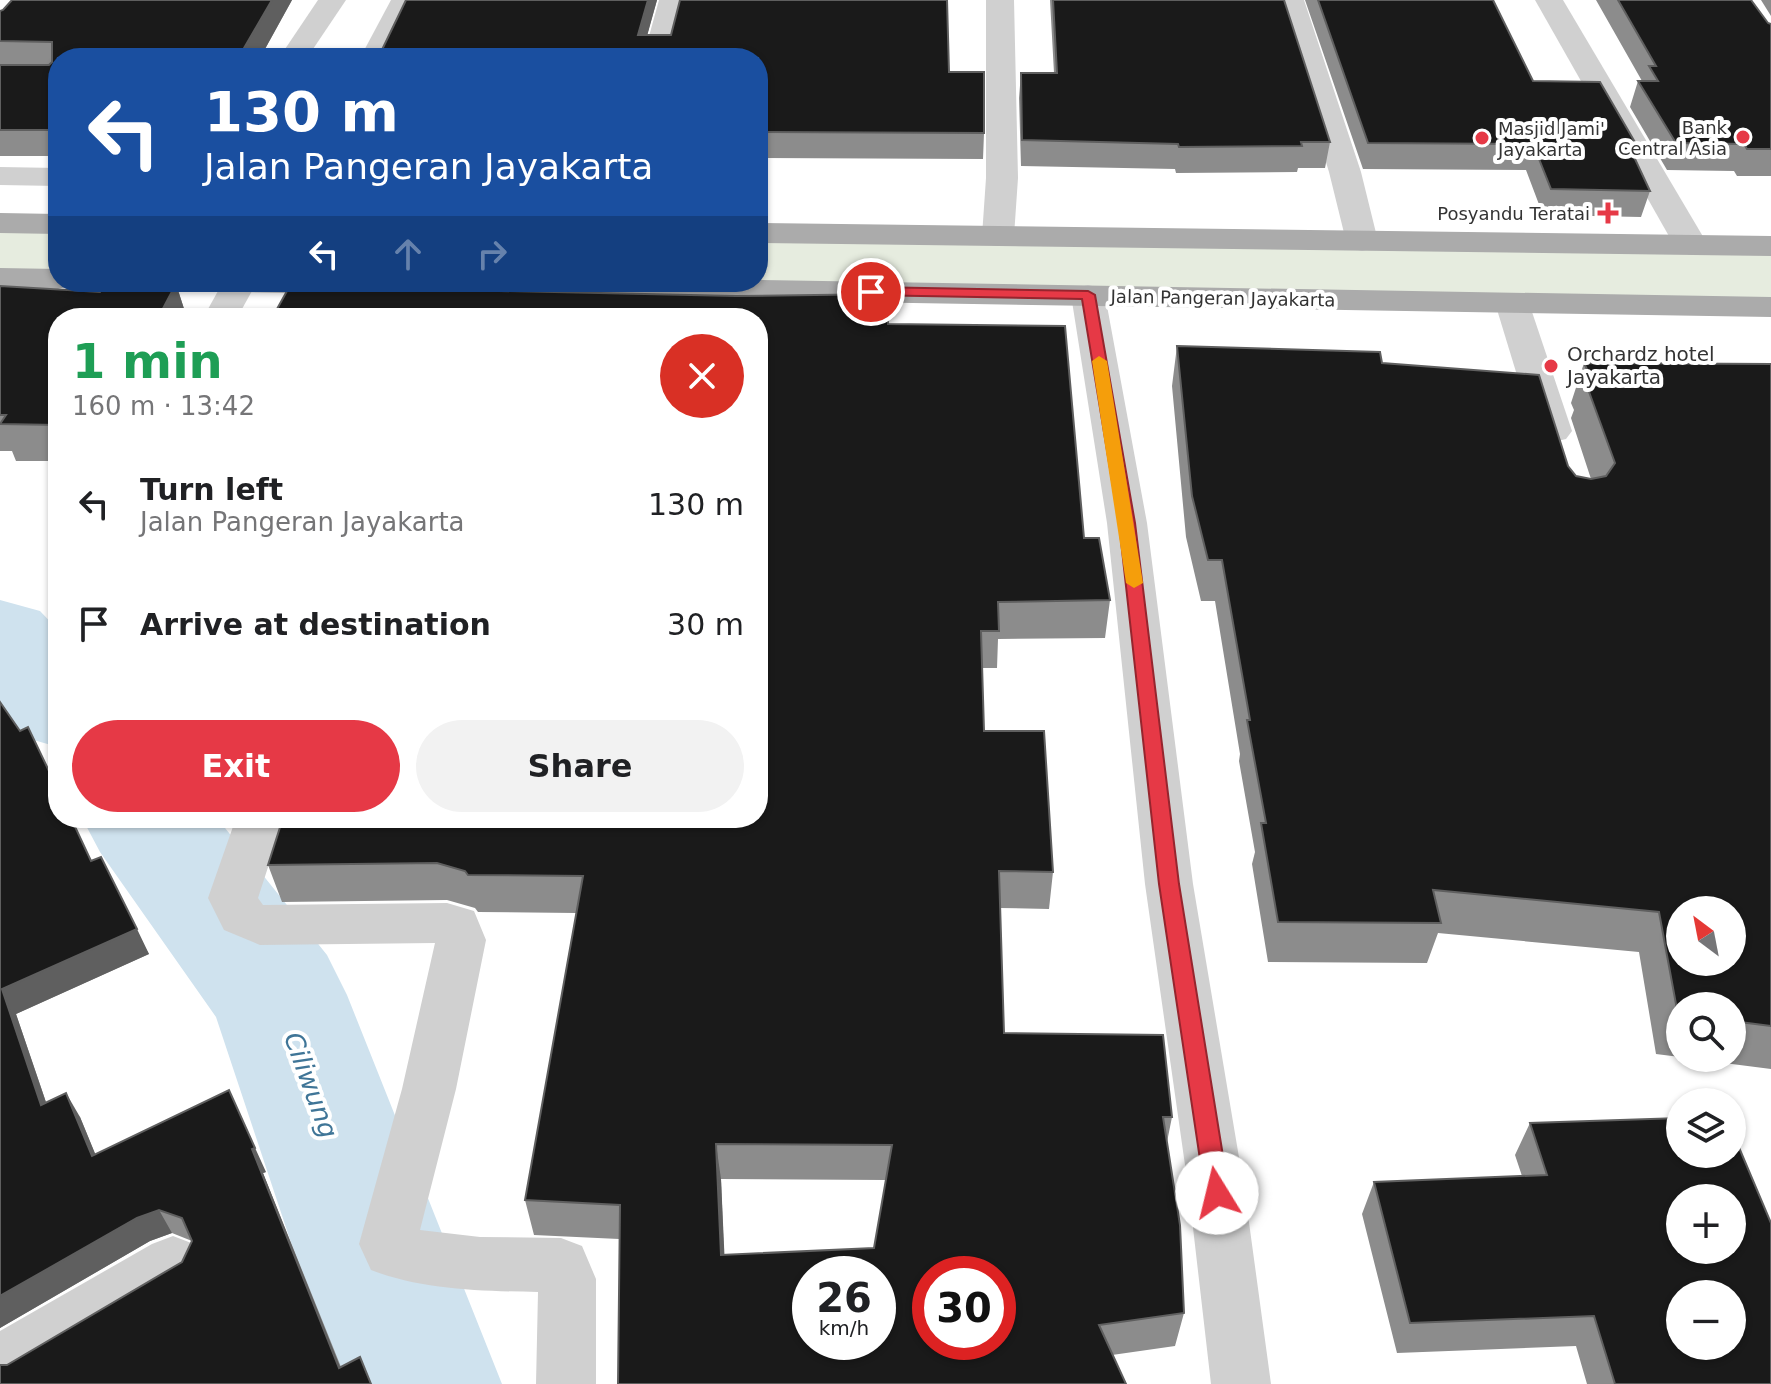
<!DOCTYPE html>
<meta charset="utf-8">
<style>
:root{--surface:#fff;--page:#f2f2f2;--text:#202124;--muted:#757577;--accent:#e63946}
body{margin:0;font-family:"DejaVu Sans",sans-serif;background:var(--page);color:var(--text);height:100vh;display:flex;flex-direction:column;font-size:30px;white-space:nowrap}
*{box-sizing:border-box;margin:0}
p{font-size:26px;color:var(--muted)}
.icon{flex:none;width:44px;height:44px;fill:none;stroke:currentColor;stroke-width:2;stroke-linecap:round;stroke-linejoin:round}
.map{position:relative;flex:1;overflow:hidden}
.side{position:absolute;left:48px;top:308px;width:720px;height:520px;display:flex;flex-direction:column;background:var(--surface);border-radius:32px;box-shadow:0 2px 6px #0004}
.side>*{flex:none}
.guide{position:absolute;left:48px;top:48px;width:720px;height:244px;border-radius:32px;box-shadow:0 2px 6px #0004;background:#1a4fa0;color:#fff;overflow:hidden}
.needle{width:52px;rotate:328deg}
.fabs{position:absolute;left:1666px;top:896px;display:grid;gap:16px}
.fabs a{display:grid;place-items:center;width:80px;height:80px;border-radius:50%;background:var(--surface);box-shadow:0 2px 6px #0004;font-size:40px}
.speed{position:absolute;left:792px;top:1256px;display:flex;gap:16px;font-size:40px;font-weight:700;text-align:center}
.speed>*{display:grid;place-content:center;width:104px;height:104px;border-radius:50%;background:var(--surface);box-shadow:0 2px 6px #0004;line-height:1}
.speed small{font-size:20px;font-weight:400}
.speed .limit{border:12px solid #d22;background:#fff;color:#111}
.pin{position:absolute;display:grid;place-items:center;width:68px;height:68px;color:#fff;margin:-34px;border:4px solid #fff;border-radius:50%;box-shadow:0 2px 8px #0007}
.me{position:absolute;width:88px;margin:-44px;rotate:351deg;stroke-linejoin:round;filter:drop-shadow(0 0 6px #0008)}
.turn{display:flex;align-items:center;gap:28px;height:168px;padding:0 24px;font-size:36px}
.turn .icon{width:104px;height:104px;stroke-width:2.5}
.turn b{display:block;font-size:56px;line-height:68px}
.lanes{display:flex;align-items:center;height:76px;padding:0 24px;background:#0003;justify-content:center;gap:40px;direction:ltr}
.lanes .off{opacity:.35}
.round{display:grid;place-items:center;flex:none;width:84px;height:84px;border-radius:42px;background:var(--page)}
.headline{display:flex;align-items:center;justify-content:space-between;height:136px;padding:0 24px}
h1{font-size:48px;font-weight:700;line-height:60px;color:#1e9e55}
.action{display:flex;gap:16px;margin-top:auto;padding:16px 24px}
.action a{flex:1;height:92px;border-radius:48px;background:var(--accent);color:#fff;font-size:32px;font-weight:700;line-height:92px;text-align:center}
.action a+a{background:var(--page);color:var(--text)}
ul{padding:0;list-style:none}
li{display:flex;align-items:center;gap:24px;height:120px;padding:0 24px}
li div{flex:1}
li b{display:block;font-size:30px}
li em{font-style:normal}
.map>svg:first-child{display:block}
.green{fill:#e6ecdf}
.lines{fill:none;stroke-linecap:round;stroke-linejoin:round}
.river{fill:#cfe2ee;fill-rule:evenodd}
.minor{fill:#d0d0d0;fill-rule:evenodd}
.major{fill:#ababab;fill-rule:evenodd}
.wall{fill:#8c8c8c;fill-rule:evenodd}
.shaded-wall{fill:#5f5f5f}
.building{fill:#1a1a1a;stroke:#5f5f5f;stroke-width:2;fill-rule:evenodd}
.route{fill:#e63946;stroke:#96252e;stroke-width:2}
.slow{fill:#f59e0b}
.poi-dot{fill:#e63946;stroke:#fff;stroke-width:3}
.labels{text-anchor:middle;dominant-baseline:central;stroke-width:8;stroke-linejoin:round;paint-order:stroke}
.far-poi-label{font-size:18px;fill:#333;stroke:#fff;text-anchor:end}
.far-street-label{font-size:18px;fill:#333;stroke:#fff}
.poi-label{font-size:20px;fill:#333;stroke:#fff;text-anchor:start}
.near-water-label{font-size:26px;font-style:italic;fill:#3f7597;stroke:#fff}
</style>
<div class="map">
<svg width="1771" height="1384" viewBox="0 0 1771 1384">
<rect width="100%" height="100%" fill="#fff"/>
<g class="green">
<polygon points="0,223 58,224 58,278 0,278"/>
<polygon points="758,233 1771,246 1771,307 758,282"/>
</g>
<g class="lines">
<g class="river">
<polygon points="0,600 40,611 58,630 58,747 16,735 0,716"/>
<polygon points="82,818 217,818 327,955 347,995 502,1384 338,1384 216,1017 100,852"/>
</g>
<g class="minor">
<polygon points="318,0 346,0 307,58 279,58"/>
<polygon points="391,0 419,0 388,58 360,58"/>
<polygon points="659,0 687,0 671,58 643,58"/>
<polygon points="986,0 1014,0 1018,178 1014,236 1010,243 998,246 986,243 982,236 986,178"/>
<polygon points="1276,0 1304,0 1361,172 1378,241 1374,248 1362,251 1350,248 1346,241 1329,172"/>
<polygon points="1535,0 1563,0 1708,245 1703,252 1691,255 1679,252 1674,245"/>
<polygon points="0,167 58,168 58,186 0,185"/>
<polygon points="223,282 257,282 237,318 203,318"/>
<polygon points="1088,285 1100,288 1105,295 1147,523 1193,884 1245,1193 1271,1384 1211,1384 1189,1193 1145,884 1107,523 1071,295 1076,288"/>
<polygon points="1512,293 1524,296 1529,303 1572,431 1566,439 1553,442 1540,439 1534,431 1495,303 1500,296"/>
<path d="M236,818H284L258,898L263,905L447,903L474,911L486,940L456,1089L420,1230L480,1237L561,1238L582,1246L596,1279V1384H536L538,1292C481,1291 423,1290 371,1270L359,1244L402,1089L435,943L260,945L224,930L208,898Z"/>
<polygon points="173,1236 194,1244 202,1263 194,1282 23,1384 0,1384 0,1331 152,1244"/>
</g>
<g class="major">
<polygon points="0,213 58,214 58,234 0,233"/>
<polygon points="758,223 1771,236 1771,256 758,243"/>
<polygon points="0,268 58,269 58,282 73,282 70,286 58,289 0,288"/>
<polygon points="758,280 1771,297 1771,317 243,292 231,289 226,282"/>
</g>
</g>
<g class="wall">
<polygon points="12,0 292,0 260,58 58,58 58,156 0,156 0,11 3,10"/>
<polygon points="406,0 657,0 647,35 949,72 984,133 983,159 758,158 758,58"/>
<polygon points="1050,0 1284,0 1330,142 1325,168 1298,168 1297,172 1176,173 1175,169 1021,166 1019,98 1021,73 1054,73"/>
<polygon points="1305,0 1493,0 1533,81 1636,144 1633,154 1650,191 1641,217 1543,215 1526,170 1363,169"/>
<polygon points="1596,0 1751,0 1768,23 1771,24 1771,176 1737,176 1734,171 1667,170 1630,107 1638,81 1642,81"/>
<polygon points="1761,0 1771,0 1771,16"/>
<polygon points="176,284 187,318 58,318 58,461 16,461 12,451 0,451 0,286 100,292"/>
<path d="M457,285L458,290L888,324L1084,538L1110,600L1105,638L998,639L997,668H982L984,731L1053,872L1049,909L1000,908L1004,1033L1172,1117L1167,1142L1184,1313L1175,1346L1112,1355L619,1239L534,1235L525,1200L576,913L478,912L475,908L447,900L282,902L268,865L758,318H272ZM721,1179L886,1180L874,1248L724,1255Z"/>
<polygon points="1177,346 1382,363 1568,466 1576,476 1591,479 1571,418 1574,410 1571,403 1584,363 1771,364 1771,1069 1685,1058 1732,1058 1732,1006 1680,1006 1680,1057 1656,1054 1639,952 1438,933 1427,963 1268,962 1252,864 1255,852 1239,761 1240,754 1215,601 1201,601 1186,537 1172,386"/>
<polygon points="0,702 92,861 149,954 16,1014 46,1102 80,1117 95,1154 266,1172 263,1173 341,1367 372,1384 7,1365 182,1262 192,1241 172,1233 150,1241 0,1328"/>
<polygon points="1530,1123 1771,1384 1587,1384 1576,1346 1397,1353 1362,1214 1374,1182 1522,1176 1515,1155"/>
</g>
<g class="shaded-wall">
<polygon points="272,0 292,0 260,58 241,58 240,55"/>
<polygon points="648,0 657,0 641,58 638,35"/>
<polygon points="176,284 187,318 158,318"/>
<polygon points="137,929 149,954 16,1014 55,1129 41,1105 2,989"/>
<polygon points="229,1090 266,1172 263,1173 347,1384 339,1368"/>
<polygon points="66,1093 80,1117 106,1180 92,1156"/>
<polygon points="716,1144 721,1179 726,1289 721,1255"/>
<polygon points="159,1210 172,1233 150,1241 0,1328 0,1296 137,1218"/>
</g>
<g class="building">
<polygon points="12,0 272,0 240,55 243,55 242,58 58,58 58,130 0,130 0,65 49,65 52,62 52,42 0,41 0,11 3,10"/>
<polygon points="406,0 648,0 638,35 671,35 680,0 947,0 949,72 984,72 984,133 758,132 758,58 378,58"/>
<polygon points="1053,0 1284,0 1330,142 1301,142 1302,146 1179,147 1178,144 1022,140 1021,73 1057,73"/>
<polygon points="1318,0 1493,0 1533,81 1600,82 1636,144 1628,144 1650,191 1551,189 1533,144 1368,143"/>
<polygon points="1618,0 1751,0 1768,23 1771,24 1771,149 1747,149 1744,144 1676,143 1638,81 1658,81 1649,66 1656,66"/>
<path d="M292,282H352L457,285L456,290L736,296L886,294L888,324L1065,326L1084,538H1099L1110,600L998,602L999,631H981L984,731H1044L1053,872L999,871L1004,1033L1163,1035L1172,1117H1163L1180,1225L1184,1313L1099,1325L1126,1384H618L620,1205L525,1200L583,876L468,875L465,871L437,863L268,865L283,818H758V318H272ZM716,1144L892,1145L874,1248L721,1255ZM810,1274H878V1342H810ZM930,1274H998V1342H930Z"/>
<polygon points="105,284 176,284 158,318 58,318 58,425 0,424 6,415 0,415 0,286 100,292"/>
<path d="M1177,346L1380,352L1382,363L1539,375L1568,466L1576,476L1591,479L1606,476L1615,463L1584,378H1591L1584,363L1771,364V1026L1732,1021V1006H1680V1015H1678L1659,912L1433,890L1441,923L1278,922L1261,823H1266L1247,720H1250L1222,560H1208L1192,496ZM1680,910H1732V962H1680Z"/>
<polygon points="0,702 20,731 28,727 58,790 58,818 71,818 91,861 101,857 137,929 2,989 41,1105 66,1093 92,1156 229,1090 255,1148 252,1149 339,1368 360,1357 371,1384 0,1384 0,1365 7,1365 182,1262 192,1241 182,1218 159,1210 137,1218 0,1296"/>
<path d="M1680,1118V1154H1732V1131L1771,1223V1384H1615L1594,1316L1410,1323L1374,1182L1547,1175L1530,1123ZM1680,1198H1732V1250H1680ZM1680,1294H1732V1346H1680Z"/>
</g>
<polygon class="route" points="871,287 1088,291 1095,295 1135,523 1179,884 1229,1193 1225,1200 1217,1203 1209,1200 1205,1193 1159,884 1119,523 1082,299 866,295 864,292"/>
<polygon class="slow" points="1099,356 1107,361 1143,583 1134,588 1126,583 1092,361"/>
<g class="poi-dot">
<circle cx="1743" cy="137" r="8"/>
<circle cx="1482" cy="138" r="8"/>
<path d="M1604 201h8v8h8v8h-8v8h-8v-8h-8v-8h8z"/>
<circle cx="1551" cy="366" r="8"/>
</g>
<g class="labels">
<g class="far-poi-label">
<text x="1727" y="127">Bank<tspan x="1727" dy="21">Central Asia</tspan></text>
<text x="1498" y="128" text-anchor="start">Masjid Jami'<tspan x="1498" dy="21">Jayakarta</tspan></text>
<text x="1590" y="213">Posyandu Teratai</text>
</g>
<g class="far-street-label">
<text transform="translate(1223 298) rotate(1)">Jalan Pangeran Jayakarta</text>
</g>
<g class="poi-label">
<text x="1567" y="354">Orchardz hotel<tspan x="1567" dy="23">Jayakarta</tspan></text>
</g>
<g class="near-water-label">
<text transform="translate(311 1085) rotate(70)">Ciliwung</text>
</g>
</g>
</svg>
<div class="fabs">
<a><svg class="needle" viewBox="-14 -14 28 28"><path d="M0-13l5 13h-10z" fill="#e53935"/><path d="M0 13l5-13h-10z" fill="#757577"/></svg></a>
<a><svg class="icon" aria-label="search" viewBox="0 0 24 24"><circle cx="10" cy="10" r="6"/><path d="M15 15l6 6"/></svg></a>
<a><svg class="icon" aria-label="layers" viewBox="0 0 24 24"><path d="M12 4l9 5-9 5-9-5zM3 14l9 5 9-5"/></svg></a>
<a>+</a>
<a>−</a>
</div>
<div class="speed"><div>26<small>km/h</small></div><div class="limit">30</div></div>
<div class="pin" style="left:871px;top:292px;background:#d93025"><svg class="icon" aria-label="arrive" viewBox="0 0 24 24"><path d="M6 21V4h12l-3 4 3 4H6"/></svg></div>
<svg class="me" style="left:1217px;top:1193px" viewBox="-20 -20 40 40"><circle r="19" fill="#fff"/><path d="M0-13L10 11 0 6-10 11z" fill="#e63946"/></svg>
<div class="guide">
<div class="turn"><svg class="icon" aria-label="left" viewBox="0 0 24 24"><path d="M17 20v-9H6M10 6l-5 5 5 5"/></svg><div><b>130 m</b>Jalan Pangeran Jayakarta</div></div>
<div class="lanes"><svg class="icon" aria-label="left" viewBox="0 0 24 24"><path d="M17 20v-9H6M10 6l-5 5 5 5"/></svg><svg class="icon off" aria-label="ahead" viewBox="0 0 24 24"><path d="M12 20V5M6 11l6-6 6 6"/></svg><svg class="icon off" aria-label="right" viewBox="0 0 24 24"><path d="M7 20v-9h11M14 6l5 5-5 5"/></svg></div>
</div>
<section class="side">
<div class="headline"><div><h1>1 min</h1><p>160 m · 13:42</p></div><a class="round" style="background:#d93025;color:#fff"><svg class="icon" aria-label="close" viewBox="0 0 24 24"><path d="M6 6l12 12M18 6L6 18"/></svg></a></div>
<ul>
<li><svg class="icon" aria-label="left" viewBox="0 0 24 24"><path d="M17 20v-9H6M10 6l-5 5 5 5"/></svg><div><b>Turn left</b><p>Jalan Pangeran Jayakarta</p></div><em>130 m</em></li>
<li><svg class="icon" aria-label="arrive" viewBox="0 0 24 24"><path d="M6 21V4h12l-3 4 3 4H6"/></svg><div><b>Arrive at destination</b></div><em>30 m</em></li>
</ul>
<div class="action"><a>Exit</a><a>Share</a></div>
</section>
</div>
